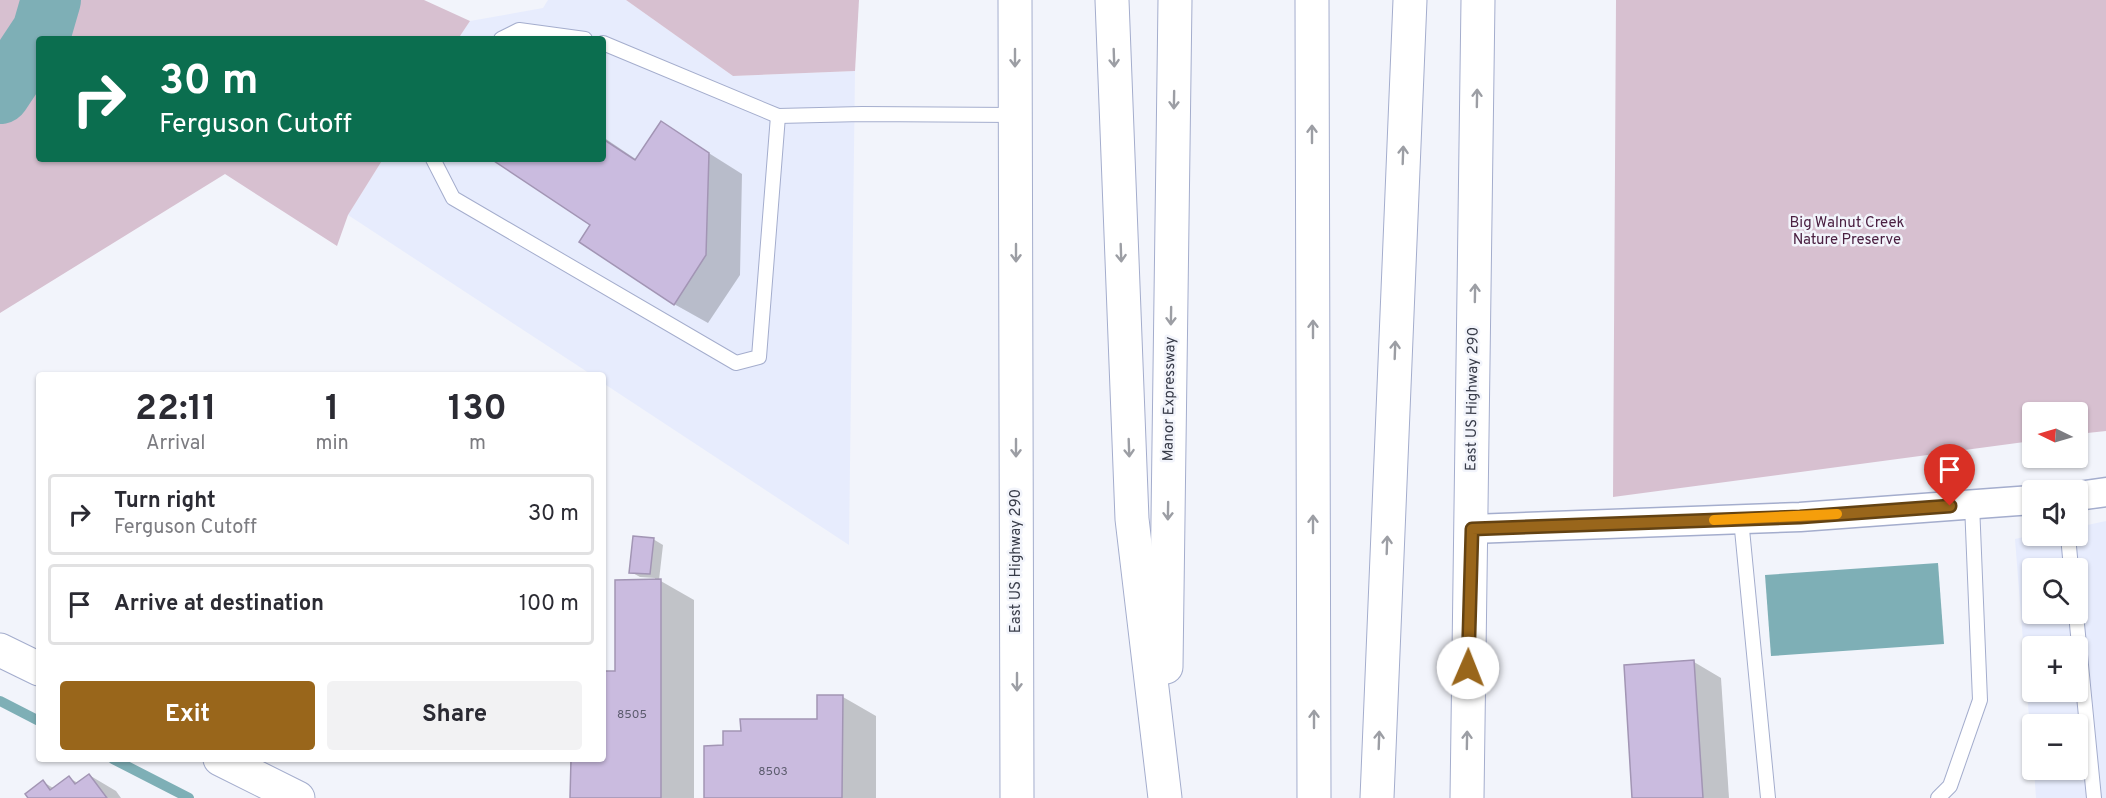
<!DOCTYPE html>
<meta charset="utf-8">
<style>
:root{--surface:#fff;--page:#f2f2f3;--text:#2b2b33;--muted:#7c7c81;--line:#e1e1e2;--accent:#99661b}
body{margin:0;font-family:Overpass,sans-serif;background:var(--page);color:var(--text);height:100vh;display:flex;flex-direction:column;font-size:22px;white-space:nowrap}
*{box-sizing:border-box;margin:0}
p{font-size:20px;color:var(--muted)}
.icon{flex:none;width:33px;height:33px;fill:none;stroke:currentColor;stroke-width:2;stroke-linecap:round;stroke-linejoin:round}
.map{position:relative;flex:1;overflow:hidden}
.drawer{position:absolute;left:36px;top:372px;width:570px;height:390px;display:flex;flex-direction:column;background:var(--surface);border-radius:6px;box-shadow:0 2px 4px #0004}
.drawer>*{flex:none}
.hud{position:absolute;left:36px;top:36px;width:570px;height:126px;border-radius:6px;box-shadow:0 2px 4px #0004;background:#0b6e4f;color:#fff;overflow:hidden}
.needle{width:39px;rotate:275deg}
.controls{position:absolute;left:2022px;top:402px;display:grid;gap:12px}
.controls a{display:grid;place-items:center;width:66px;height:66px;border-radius:6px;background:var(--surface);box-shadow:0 2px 4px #0004;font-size:30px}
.pin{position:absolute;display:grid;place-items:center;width:51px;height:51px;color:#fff;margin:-62px -26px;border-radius:50% 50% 50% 0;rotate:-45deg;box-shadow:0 0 6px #0007}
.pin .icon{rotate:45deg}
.me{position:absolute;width:66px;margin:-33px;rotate:1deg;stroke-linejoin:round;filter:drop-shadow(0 0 4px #0008)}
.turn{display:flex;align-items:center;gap:21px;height:126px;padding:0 24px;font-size:27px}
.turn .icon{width:78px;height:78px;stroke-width:2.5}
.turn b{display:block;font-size:42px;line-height:51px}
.eta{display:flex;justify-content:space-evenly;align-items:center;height:102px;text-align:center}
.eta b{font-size:36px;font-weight:700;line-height:42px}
.cta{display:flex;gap:12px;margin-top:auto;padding:12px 24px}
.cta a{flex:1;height:69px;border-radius:6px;background:var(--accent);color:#fff;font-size:24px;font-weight:700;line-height:69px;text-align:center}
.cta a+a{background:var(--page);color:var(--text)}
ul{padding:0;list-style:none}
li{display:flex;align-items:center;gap:18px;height:81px;margin:0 12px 9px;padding:0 12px;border:3px solid var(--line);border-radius:6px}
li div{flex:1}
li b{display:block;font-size:22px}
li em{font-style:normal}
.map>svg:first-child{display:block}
.built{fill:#e7ecfd;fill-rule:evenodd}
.green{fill:#d7c0d0}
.water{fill:#7eafb6}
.shadow{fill:#0003}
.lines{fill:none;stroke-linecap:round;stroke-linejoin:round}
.stream{stroke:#7eafb6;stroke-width:10}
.river{stroke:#7eafb6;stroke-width:60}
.building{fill:#cabbdf;stroke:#a295b4;stroke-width:1.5}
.lane-casing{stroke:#a4adcd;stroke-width:16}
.street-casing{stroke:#a4adcd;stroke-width:31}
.secondary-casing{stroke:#a4adcd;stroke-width:35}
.highway-casing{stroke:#a4adcd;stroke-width:35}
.lane{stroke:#fff;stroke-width:14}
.street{stroke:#fff;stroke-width:28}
.secondary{stroke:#fff;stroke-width:33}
.highway{stroke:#fff;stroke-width:33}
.oneway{stroke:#9c9ea4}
.route-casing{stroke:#634212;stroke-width:15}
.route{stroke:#99661b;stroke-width:10}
.slow{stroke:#f59e0b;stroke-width:10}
.labels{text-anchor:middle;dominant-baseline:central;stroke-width:5;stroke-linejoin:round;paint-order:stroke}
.number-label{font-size:12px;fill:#5c5c6e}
.park-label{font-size:15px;fill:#4b2042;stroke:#f2f4fb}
.street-label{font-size:15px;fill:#383c49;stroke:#f2f4fb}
</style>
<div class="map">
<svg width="2106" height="798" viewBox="0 0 2106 798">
<rect width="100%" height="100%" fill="#f2f4fb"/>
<g class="built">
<polygon points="548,0 626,0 733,76 855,71 849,545 603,383 603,375 592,375 348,215 383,159 603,159 603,39 458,39 470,21 543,8"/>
<path d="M2106,521V798H2036L2034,770H2078V724H2032V755L2015,539L2032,535L2078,536V527ZM2032,568H2078V614H2032ZM2032,646H2078V692H2032Z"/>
</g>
<g class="green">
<polygon points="0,0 424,0 470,21 458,39 39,39 39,159 383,159 348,215 337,246 225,174 0,313"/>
<polygon points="626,0 859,0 855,71 733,76"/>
<polygon points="1616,0 2106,0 2106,431 2078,434 2078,412 2032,412 2032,441 1613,497"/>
</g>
<polygon class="water" points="1938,563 1944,644 1771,656 1765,575"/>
<g class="shadow">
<polygon points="661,123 742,174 740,275 708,323 674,304 592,225 493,159 603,159 603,137 637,160"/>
<polygon points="653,539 663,545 659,580 694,600 694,798 572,798 572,759 603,759 603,673 616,672 655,581 655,578 640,577 631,572"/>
<polygon points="1694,662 1721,678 1729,798 1633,798"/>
<polygon points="843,697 876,716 876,798 705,798 725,747 742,733 819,721"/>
<polygon points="89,775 116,791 121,798 30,798 43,782 55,789 69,778 78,783"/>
</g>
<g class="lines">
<g class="stream">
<polyline points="0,701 39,721"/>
<polyline points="113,759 189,798"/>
</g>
<polyline class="river" points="0,94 42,31 51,0"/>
</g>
<g class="building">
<polygon points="661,121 709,153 706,255 674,305 579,242 590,225 491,159 603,159 603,139 635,160"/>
<polygon points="633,536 654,538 650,574 629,573"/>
<polygon points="661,579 661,798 570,798 571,759 603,759 603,671 615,671 615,580"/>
<polygon points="1694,660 1703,798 1632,798 1624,665"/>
<polygon points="817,695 843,695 842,798 704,798 704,746 723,745 723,731 741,731 740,719 817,719"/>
<polygon points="89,774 107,798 28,798 25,794 43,780 50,790 69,776 75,784"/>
</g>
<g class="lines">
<g class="lane-casing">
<g id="lane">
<polyline points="501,39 519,30 585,39"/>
<polyline points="603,43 778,116 862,114 1015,115"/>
<polyline points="433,159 453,198 736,363 759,357 778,116"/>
<polyline points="1741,519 1768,798"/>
<polyline points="2068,536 2071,568"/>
<polyline points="2076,614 2094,798"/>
<polyline points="1938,798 1950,786 1980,700 1972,504"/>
</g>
</g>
<g class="street-casing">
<g id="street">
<polyline points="2078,496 2106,492"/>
<polyline points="1472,529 1800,517 2032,500"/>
</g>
</g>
<g class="secondary-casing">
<g id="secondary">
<polyline points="1015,0 1017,798"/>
<polyline points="0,650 39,669"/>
<polyline points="220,759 298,798"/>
<polyline points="1467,798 1478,0"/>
</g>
</g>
<g class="highway-casing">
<g id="highway">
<polyline points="1112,0 1132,519 1165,798"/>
<polyline points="1312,0 1314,798"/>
<polyline points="1166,667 1175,0"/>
<polyline points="1377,798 1410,0"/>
</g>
</g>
<use href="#lane" class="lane"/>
<use href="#street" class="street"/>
<use href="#secondary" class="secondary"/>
<use href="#highway" class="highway"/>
</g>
<defs><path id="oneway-shaft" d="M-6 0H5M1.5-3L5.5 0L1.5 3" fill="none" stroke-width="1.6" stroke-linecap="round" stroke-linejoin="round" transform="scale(1.5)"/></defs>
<g class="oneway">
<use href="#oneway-shaft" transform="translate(1015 58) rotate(90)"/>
<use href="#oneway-shaft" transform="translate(1114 58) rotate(88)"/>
<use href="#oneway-shaft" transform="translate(1477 98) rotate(-89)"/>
<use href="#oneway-shaft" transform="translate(1174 100) rotate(91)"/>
<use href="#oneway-shaft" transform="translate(1312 134) rotate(-90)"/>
<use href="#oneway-shaft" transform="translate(1403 155) rotate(-88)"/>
<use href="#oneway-shaft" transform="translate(1016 253) rotate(90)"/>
<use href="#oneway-shaft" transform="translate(1121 253) rotate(88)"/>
<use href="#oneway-shaft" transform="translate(1475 293) rotate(-89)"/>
<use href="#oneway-shaft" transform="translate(1171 316) rotate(91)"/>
<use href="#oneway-shaft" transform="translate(1313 329) rotate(-90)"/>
<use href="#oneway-shaft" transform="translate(1395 350) rotate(-88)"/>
<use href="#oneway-shaft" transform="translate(1016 448) rotate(90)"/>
<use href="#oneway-shaft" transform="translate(1129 448) rotate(88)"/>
<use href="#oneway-shaft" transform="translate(1168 511) rotate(91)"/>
<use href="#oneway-shaft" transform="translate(1313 524) rotate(-90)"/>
<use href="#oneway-shaft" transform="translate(1387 545) rotate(-88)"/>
<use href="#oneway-shaft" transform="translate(1017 682) rotate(90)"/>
<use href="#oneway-shaft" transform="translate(1314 719) rotate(-90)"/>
<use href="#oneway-shaft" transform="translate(1379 740) rotate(-88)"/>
<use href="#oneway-shaft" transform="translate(1467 740) rotate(-89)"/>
</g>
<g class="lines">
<g class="route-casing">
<polyline id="route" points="1468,668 1472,529 1800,517 1950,506"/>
</g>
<use href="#route" class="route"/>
<polyline class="slow" points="1714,520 1837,514"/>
</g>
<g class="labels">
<g class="number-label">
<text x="632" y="715">8505</text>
<text x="773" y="772">8503</text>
</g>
<g class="park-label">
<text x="1847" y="223">Big Walnut Creek<tspan x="1847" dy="17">Nature Preserve</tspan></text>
</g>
<g class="street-label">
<text transform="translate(1170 399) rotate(-89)">Manor Expressway</text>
<text transform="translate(1473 399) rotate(-89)">East US Highway 290</text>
<text transform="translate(1016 561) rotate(-90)">East US Highway 290</text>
</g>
</g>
</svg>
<div class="controls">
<a><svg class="needle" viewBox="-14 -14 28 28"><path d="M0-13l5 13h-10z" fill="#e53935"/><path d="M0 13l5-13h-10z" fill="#7c7c81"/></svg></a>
<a><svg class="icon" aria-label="sound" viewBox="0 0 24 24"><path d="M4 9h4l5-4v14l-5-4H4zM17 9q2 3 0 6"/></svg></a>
<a><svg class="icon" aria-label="search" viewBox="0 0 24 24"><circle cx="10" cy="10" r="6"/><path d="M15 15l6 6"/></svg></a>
<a>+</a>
<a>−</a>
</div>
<div class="pin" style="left:1950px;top:506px;background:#d93025"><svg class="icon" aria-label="arrive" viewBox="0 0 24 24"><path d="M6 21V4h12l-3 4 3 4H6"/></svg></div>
<svg class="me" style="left:1468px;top:668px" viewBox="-20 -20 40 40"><circle r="19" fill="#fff"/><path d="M0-13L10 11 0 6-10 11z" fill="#99661b"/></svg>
<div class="hud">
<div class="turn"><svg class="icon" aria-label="right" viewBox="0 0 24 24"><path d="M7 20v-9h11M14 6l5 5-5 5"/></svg><div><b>30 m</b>Ferguson Cutoff</div></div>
</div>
<section class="drawer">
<div class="eta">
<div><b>22:11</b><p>Arrival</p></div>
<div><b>1</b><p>min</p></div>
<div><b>130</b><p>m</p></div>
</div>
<ul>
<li><svg class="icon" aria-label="right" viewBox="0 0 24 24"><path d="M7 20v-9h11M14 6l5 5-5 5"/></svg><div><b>Turn right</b><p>Ferguson Cutoff</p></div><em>30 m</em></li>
<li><svg class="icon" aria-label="arrive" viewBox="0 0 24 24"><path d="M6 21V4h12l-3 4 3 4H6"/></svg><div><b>Arrive at destination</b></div><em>100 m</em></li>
</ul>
<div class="cta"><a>Exit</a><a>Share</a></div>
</section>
</div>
